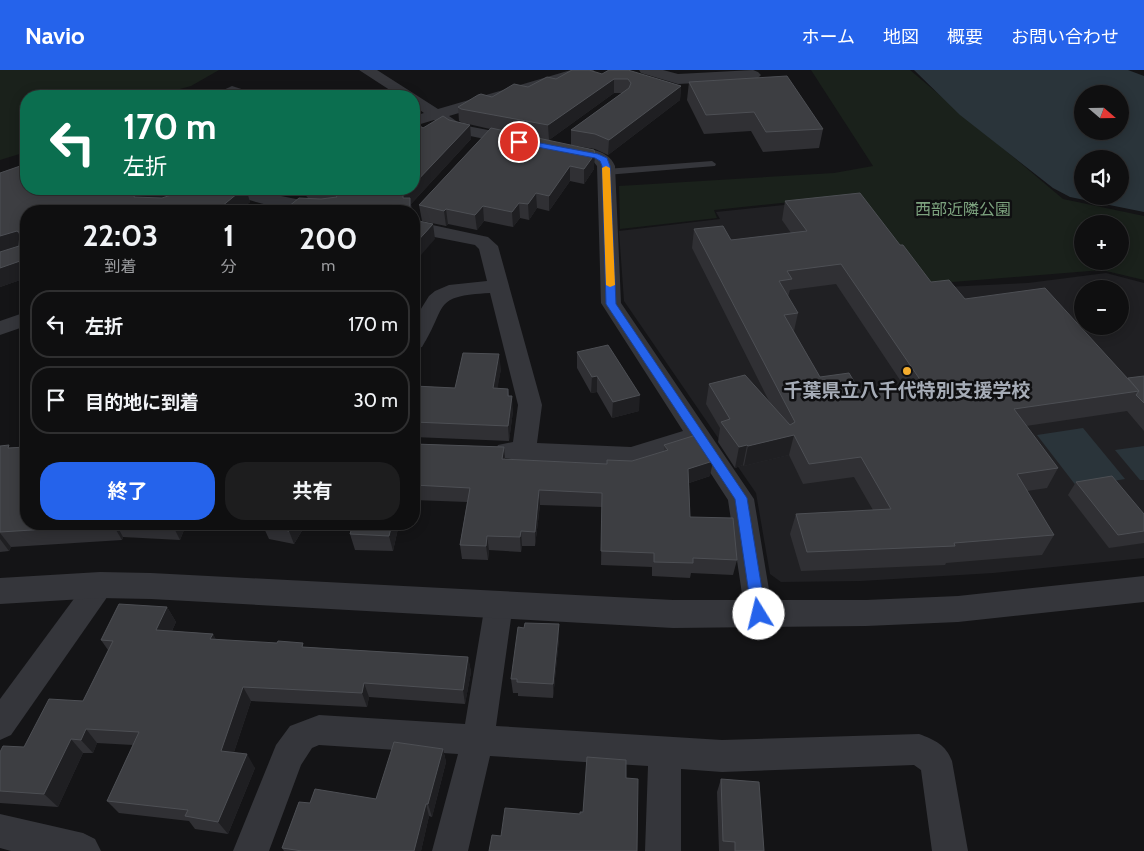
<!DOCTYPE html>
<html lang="ja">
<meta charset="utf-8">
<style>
:root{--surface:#0f0f10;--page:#1d1d1e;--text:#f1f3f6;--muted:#9b9c9f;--line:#2f2f30;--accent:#2563eb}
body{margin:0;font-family:Cabin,"Noto Sans JP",sans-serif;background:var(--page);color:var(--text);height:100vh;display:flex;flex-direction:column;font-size:19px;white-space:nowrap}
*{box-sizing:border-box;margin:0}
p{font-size:16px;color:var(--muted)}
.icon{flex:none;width:28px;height:28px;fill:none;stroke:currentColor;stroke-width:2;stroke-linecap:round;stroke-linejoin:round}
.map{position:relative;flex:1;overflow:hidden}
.details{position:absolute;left:20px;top:135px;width:400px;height:325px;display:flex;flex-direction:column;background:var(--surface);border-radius:20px;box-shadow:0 2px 12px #0003,0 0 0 1px var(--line)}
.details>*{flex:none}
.banner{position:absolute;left:20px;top:20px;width:400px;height:105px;border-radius:20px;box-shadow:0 2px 12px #0003,0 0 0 1px var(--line);background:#0b6e4f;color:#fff;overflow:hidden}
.needle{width:32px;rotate:110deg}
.buttons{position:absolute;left:1074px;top:15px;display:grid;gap:10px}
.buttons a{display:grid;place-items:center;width:55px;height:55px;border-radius:50%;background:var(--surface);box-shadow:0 2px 12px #0003,0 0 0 1px var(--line);font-size:25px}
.pin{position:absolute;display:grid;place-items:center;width:42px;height:42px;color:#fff;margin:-21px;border:2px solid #fff;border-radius:50%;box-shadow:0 1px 5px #0007}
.me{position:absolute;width:55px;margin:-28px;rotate:351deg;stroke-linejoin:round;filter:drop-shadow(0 0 4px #0008)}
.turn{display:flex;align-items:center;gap:18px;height:105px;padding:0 20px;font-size:22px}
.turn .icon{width:65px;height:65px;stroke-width:2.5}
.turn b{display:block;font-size:35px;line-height:42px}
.eta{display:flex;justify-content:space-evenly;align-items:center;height:85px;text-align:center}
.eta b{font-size:30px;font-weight:700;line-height:35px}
.primary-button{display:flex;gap:10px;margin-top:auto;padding:10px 20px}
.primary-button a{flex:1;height:58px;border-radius:20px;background:var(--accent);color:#fff;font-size:20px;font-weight:700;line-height:58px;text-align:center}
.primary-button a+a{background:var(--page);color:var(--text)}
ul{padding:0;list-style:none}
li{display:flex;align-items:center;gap:15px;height:68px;margin:0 10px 8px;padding:0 10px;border:2px solid var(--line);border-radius:20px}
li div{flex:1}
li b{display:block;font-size:19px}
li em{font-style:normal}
header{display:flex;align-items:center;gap:30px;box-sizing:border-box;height:70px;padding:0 25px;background:var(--accent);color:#fff}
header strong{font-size:24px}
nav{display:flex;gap:28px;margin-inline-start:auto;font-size:18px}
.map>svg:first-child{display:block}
.built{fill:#202023;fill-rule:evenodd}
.green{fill:#1a211b;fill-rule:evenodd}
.water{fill:#2a343a;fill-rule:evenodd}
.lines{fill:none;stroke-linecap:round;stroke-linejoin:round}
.service{fill:#35363b;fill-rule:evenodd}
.minor{fill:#35363b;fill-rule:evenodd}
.tertiary{fill:#35363b;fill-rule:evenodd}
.wall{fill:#303034;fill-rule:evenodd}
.shaded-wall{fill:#1f1f22}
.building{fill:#3d3e42;stroke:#4d4f54;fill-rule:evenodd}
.route{fill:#2563eb;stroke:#184099}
.slow{fill:#f59e0b}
.poi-dot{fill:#f5ad2e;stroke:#0f0f11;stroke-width:2}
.labels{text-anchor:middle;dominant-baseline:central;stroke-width:5;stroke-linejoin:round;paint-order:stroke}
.far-park-label{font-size:16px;fill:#7ca27e;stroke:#0f0f11}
.poi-label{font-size:19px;font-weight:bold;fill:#a6acb7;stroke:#0f0f11}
</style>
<header>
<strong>Navio</strong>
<nav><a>ホーム</a><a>地図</a><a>概要</a><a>お問い合わせ</a></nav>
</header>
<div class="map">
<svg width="1144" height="781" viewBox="0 0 1144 781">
<rect width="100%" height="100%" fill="#141416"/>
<path class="built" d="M853,128L925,218L1028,213L1106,203L1144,213V488L993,503L861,511L781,512L770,504L756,423L624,231L619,161L720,149L716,142ZM1082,219H1120V256H1082Z"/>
<g class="green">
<polygon points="0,0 219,0 191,16 154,26 26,26 26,82 0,90"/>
<path d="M811,0H910L1063,129L1144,146V210L1102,200L927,214L860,125L714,140L717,148L620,159L619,116L834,103L873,96ZM1082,154H1120V191H1082Z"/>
</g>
<g class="water">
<path d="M914,0H1128L1144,6V142L1070,127L1053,118L960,45ZM1082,24H1120V61H1082ZM1082,89H1120V126H1082Z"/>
<polygon points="1083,358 1125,409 1077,417 1037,365"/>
<polygon points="1144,376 1144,410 1140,410 1115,380"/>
</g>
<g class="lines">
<polygon class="service" points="712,91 716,94 715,96 606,105 602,102 606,99"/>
<g class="minor">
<polygon points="359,0 377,0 438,39 571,0 594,0 592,3 449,46 462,55 524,67 526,71 524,75 518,76 451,62 434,50 414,56 414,46 424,43 414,36 414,26 399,26"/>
<polygon points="639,0 663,0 678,4 753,0 758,2 761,5 758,8 753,10 678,14 641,3"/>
<polygon points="232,16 254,23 257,26 214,26 217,23"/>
<path d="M562,75C579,78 608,77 615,96L621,233L754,429L773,544L769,553L759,556L749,553L745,544L728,430L693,376L631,395L524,391L498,387L495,381L498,375L513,372L518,335L490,223C431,226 448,236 422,277L414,279V250L429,226L435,221L449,215L487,211L479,179L475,175L414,163V151L488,167L498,176L542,335L537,373L631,377L683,361L601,233L597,96L593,91L556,84L554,80L556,76Z"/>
<path d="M227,119H251L261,122L336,137L338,141C301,143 264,137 230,123Z"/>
<polygon points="26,242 26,256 0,265 0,251"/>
<polygon points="100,503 110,507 114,515 110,523 11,665 0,670 0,629 90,507"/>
<path d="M499,522L509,525L513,534L496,656L722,670L919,664C935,670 946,675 952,691L968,781H932L921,700L914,695L722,702L681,699V781H645L648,696L490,686L468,781H432L458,684L319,675L312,678L301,695L269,781H233L276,675L290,656L319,645L465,654L485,534L489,525Z"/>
<polygon points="0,744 83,763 95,769 101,781 11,781 0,778"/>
</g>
<polygon class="tertiary" points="100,502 151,503 673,530 866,530 958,526 1144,506 1144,532 958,552 866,556 673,558 151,529 100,528 0,534 0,508"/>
</g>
<g class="wall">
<polygon points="602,4 681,16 680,30 608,85 595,79 571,75 571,60 622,23 614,23 549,70 594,99 584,114 570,111 549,141 537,138 529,150 520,148 513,157 484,151 477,160 448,154 446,156 422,151 419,135 490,59 464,53 470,55 471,69 411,134 412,141 283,141 308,128 300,119 414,119 423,58 449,50 463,53 459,51 458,37 556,9"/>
<polygon points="689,12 823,59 819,78 763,82 751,61 704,64 687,30"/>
<polygon points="0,103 26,119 246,119 250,132 239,141 26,141 26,208 0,217"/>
<path d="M785,131L900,175L931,212L1128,308L1144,306V361L1127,341L1026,356L1058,398L1047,418L1027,421L1054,465L1042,485L946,493L945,495L801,501L790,464L796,444L873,440L854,407L803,414L789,385L744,396L743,395L735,398L718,372L720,358L706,334L709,314L770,333L692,178L694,159L731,170L791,163L782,150ZM836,214L904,316L861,323L820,307L794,261L798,243L788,227L790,220Z"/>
<polygon points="577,282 639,341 612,348 597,322 591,323 577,298"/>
<polygon points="501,299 497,318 508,319 509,326 513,341 509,371 414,367 414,316 455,318"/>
<polygon points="414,374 504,377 505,389 607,394 632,391 664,381 664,375 710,406 689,413 690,447 737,490 733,505 691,503 690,508 652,506 652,497 601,495 602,437 540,435 535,476 522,476 521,482 489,480 488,490 462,489 460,475 467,432 414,430"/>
<polygon points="0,376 26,454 201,454 198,460 184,460 180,470 123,467 122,470 11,477 9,481 0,482"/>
<polygon points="1076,412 1144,444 1144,473 1109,478 1068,425"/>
<polygon points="306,454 294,474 269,469 263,456"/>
<polygon points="399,454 393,481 355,480 350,464"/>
<polygon points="167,537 176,552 172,561 213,564 216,570 305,577 468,587 471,602 465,634 369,627 367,637 251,631 234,682 255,698 228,764 195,759 189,751 119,743 107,731 133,675 97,673 93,683 83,683 58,737 0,733 0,682 24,677 83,631 108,580 101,570"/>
<polygon points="559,569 553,628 518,626 518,623 513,623 511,609"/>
<polygon points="443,679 446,692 432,747 429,746 421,781 284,781 282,778 310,733 376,729"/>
<polygon points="721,709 764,781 719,781 717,722"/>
</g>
<g class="shaded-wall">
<polygon points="614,9 614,23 549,70 548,55"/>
<polygon points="681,16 680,30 608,85 609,70"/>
<polygon points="470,55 471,69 411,134 412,141 406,140 403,125 409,119 414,119 414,114"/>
<polygon points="595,84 594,99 584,114 584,99"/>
<polygon points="570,96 570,111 549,141 549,126"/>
<polygon points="140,119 193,119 142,135 134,127 136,120"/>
<polygon points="243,119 246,119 250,132 239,141 216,141"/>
<polygon points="536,123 537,138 529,150 528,134"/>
<polygon points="519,133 520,148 513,157 512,142"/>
<polygon points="483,136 484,151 477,160 475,145"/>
<polygon points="446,139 448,154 446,156 444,141"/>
<polygon points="433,154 435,169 414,193 414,175"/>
<polygon points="17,161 25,176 0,184 0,166"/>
<polygon points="23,190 26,196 26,208 0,217 0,198"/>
<polygon points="499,284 501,299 495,333 493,318"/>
<polygon points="597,306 597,322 591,323 592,307"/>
<polygon points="640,325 639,341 612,348 613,332"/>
<polygon points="512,326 513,341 509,371 508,356"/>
<polygon points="794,365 789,385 744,396 748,376"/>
<polygon points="747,375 743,395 735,398 739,377"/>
<polygon points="504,377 505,392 502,389"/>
<polygon points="713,391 710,406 686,414 688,399"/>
<polygon points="539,420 540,435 535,476 535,462"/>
<polygon points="113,454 116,454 123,467 122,470 113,455"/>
<polygon points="172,454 181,454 184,460 180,470"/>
<polygon points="195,454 201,454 198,460"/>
<polygon points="293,454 306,454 294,474 289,461"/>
<polygon points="392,454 399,454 393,481 389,466"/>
<polygon points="521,461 522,476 521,482 520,467"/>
<polygon points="0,463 11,477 9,481 0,469"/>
<polygon points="487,466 489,480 488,490 486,476"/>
<polygon points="167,537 176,552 165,575 156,560"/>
<polygon points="559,554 559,569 553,628 553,614"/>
<polygon points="213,564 221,579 210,569"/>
<polygon points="468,587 471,602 465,634 463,620"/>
<polygon points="364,613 369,627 367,637 362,623"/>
<polygon points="243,617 251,631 230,694 221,681"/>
<polygon points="86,659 97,673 93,683 81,670"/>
<polygon points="71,669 83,683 58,737 44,724"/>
<polygon points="443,679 446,692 432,747 428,734"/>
<polygon points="247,684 255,698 228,764 218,752"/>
<polygon points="426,734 429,746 421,781 414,781"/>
</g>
<g class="building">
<polygon points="572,0 589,0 602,4 609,0 628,0 681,16 609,70 595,64 571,60 629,18 631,13 628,9 614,9 548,55 461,39 458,37 478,25 481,24 492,27 514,14 528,17 547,7 556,9"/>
<polygon points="787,6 823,59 766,62 754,42 706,45 689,12"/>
<polygon points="443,46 449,50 470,55 414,114 414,52 423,58"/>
<polygon points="491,58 594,80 595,84 584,99 570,96 549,126 536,123 528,134 519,133 512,142 483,136 475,145 446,139 444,141 419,135"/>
<polygon points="26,94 26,119 140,119 136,120 134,127 162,128 189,119 243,119 216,141 26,141 26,191 23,190 0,198 0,182 19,176 20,163 17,161 0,166 0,103"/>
<polygon points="324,119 409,119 403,125 403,128 410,128 410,141 283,141 299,128 321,129 337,127 333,121"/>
<path d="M860,123L900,175H903L931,212L949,210L965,229L1045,218L1139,321L1014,339L1058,398L1017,404L1054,465L954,473L955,476L807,482L796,444L891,439L861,387L809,394L794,365L748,376L747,375L739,377L721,352L730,349L709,314L745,305L790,355L795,352L694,159L723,156L731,170L807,161L785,131ZM841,194L923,314L861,323L849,303L820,307L784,245L798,243L779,211L792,209L787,201Z"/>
<polygon points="414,150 433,154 414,175"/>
<polygon points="608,275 640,325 613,332 597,306 592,307 577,282"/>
<polygon points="463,283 499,284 493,318 508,319 508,326 512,326 508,356 414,352 414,316 455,318"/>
<polygon points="1144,306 1144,333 1136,325 1139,321 1128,308"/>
<polygon points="696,365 713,391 688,399 690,447 733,448 737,490 693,488 693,493 654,492 654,483 601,481 602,423 539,420 535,462 521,461 520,467 487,466 486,476 460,475 470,418 414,415 414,374 504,377 502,389 607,394 607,390 632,391 668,380 664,375"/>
<polygon points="9,375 8,378 26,377 26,454 113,454 113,455 0,462 0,376"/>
<polygon points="1112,406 1144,444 1144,461 1118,465 1076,412"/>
<polygon points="264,454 293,454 289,461 263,456"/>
<polygon points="353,454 392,454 389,466 350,464"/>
<polygon points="119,534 167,537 156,560 213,564 210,569 277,573 278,571 303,573 302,577 468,587 463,620 364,613 362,623 243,617 221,681 247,684 218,752 185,746 188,740 107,731 139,662 86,659 81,670 71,669 44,724 0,721 0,682 3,676 24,677 49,629 83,631 113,571 101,570"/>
<polygon points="525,553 559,554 553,614 517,612 517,609 511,609 518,557 524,558"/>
<polygon points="394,672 443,679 428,734 426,734 414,781 302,781 282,778 299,732 310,733 315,719 376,729"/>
<polygon points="587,687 626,690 626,708 638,709 637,781 489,781 492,765 501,766 505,738 580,744 580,742 583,742"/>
<polygon points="721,709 759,712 764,781 735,781 735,772 723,771"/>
</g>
<polygon class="route" points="519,69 598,84 607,88 610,96 616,234 747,428 766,544 764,548 759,549 754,548 752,544 735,429 606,234 602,96 600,91 595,88 516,73 516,70"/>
<polygon class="slow" points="606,96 610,98 615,215 610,217 606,215 602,98"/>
<circle class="poi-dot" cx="907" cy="301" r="5"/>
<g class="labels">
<g class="far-park-label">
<text x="963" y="139">西部近隣公園</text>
</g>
<g class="poi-label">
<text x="907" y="320">千葉県立八千代特別支援学校</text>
</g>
</g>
</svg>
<div class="buttons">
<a><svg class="needle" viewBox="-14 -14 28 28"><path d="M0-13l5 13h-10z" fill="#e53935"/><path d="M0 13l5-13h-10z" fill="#9b9c9f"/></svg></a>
<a><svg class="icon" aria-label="sound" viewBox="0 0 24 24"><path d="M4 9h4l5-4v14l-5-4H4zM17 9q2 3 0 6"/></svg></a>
<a>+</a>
<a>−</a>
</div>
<div class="pin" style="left:519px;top:72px;background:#d93025"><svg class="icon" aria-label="arrive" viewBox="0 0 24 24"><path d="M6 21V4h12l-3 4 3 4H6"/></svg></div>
<svg class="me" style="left:759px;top:544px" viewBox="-20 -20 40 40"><circle r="19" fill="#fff"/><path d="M0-13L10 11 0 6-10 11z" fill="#2563eb"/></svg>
<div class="banner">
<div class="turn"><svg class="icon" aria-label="left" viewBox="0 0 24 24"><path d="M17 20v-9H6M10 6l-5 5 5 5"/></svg><div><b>170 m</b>左折</div></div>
</div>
<section class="details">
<div class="eta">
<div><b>22:03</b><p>到着</p></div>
<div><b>1</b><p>分</p></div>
<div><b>200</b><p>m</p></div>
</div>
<ul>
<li><svg class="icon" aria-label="left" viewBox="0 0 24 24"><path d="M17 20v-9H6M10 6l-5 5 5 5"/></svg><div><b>左折</b></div><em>170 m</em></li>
<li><svg class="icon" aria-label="arrive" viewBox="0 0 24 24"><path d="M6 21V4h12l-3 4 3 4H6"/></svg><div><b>目的地に到着</b></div><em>30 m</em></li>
</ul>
<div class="primary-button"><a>終了</a><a>共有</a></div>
</section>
</div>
